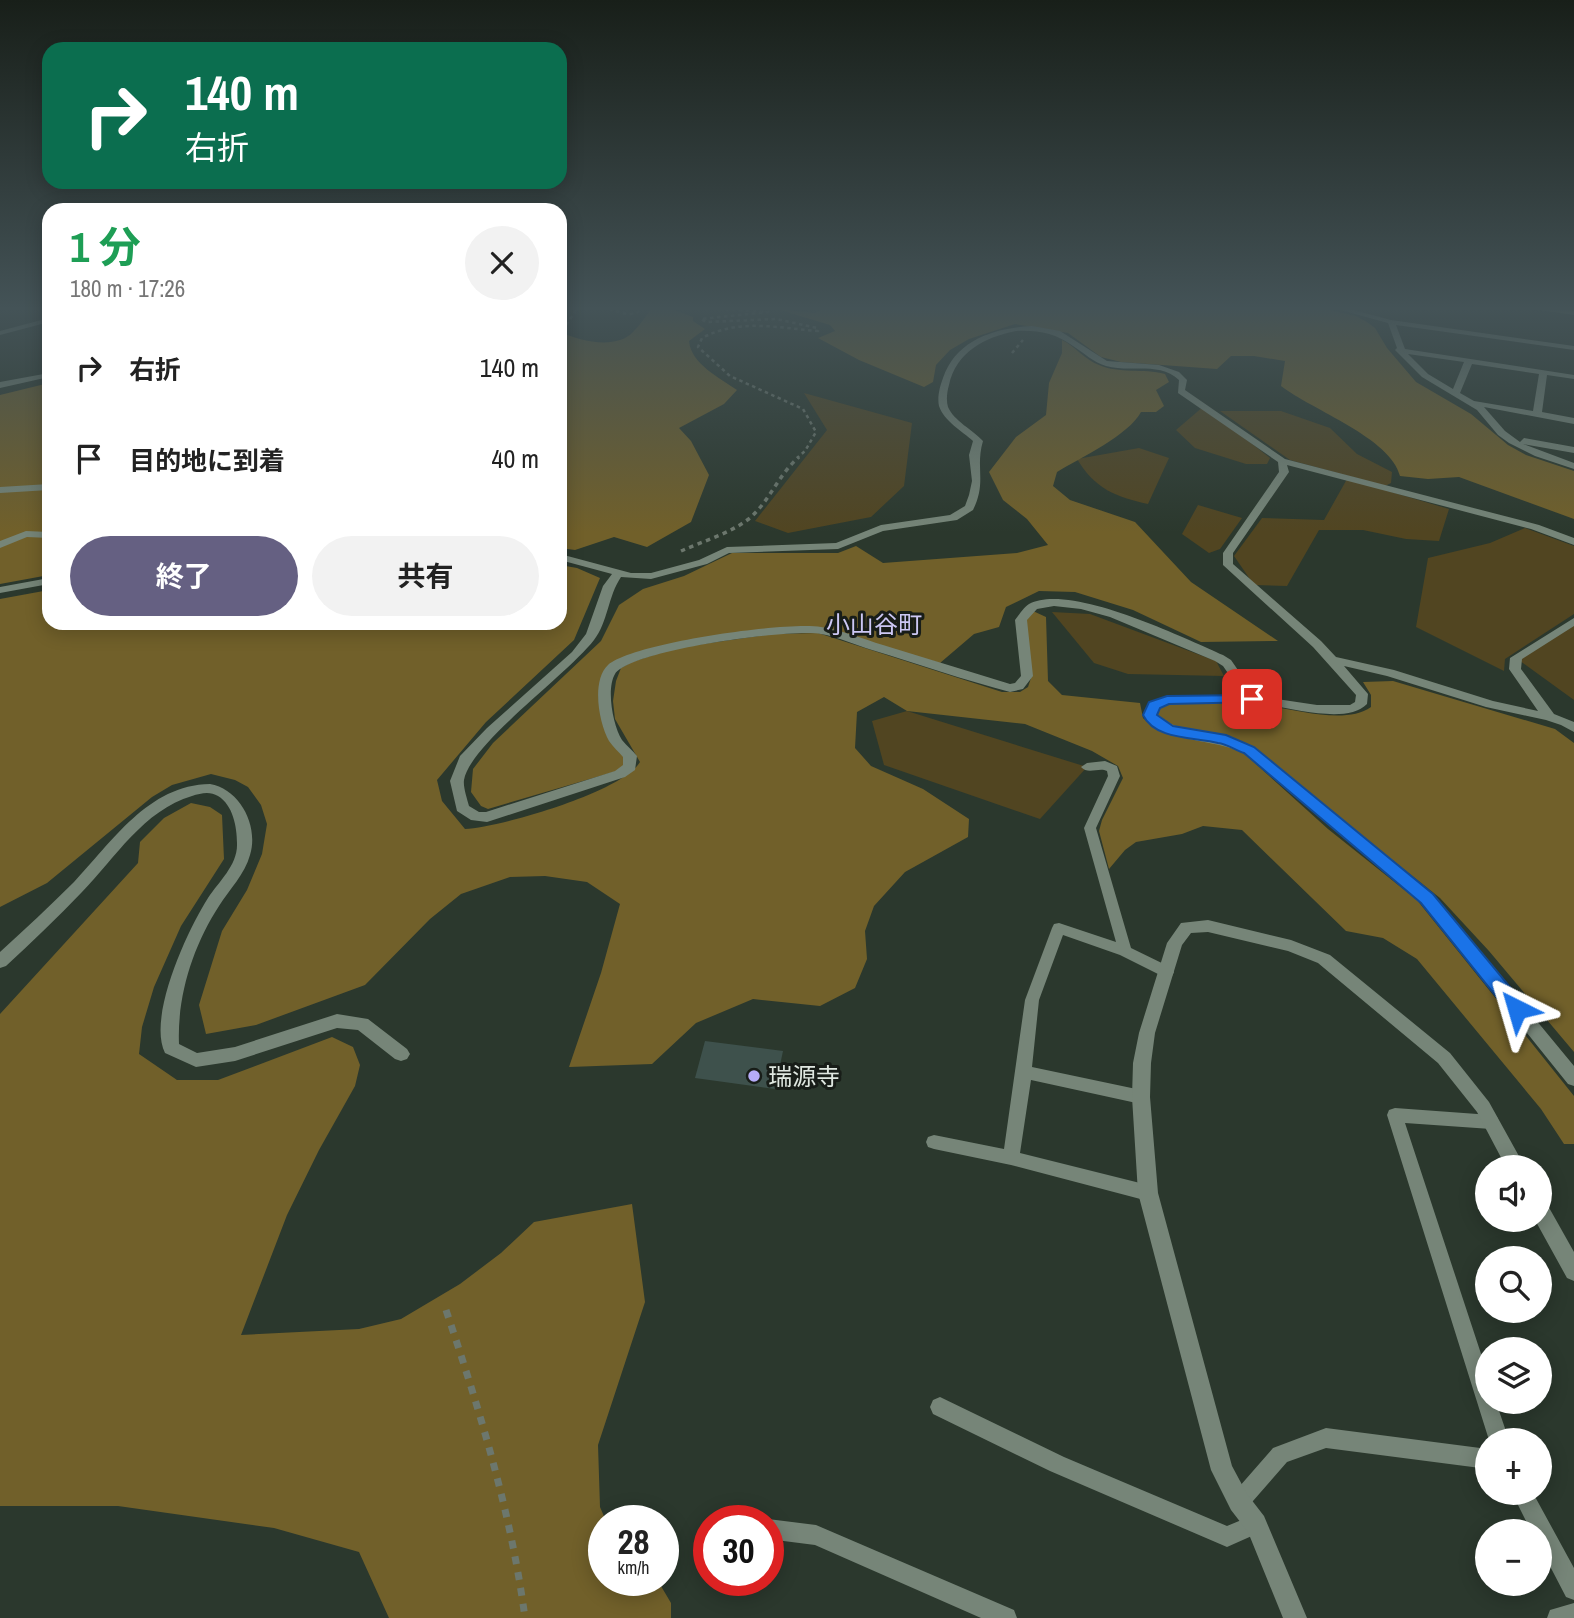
<!DOCTYPE html>
<html lang="ja">
<meta charset="utf-8">
<style>
:root{--surface:#fff;--page:#f2f2f2;--text:#222;--muted:#767676;--accent:#656082}
body{margin:0;font-family:"Archivo Narrow","Noto Sans JP",sans-serif;background:var(--page);color:var(--text);height:100vh;display:flex;flex-direction:column;font-size:26px;white-space:nowrap}
*{box-sizing:border-box;margin:0}
p{font-size:23px;color:var(--muted)}
.icon{flex:none;width:38px;height:38px;fill:none;stroke:currentColor;stroke-width:2;stroke-linecap:round;stroke-linejoin:round}
.map{position:relative;flex:1;overflow:hidden}
.side{position:absolute;left:42px;top:203px;width:525px;height:427px;display:flex;flex-direction:column;background:var(--surface);border-radius:21px;box-shadow:0 4px 18px #0003}
.side>*{flex:none}
.banner{position:absolute;left:42px;top:42px;width:525px;height:147px;border-radius:21px;box-shadow:0 4px 18px #0003;background:#0b6e4f;color:#fff;overflow:hidden}
.controls{position:absolute;left:1475px;top:1155px;display:grid;gap:14px}
.controls a{display:grid;place-items:center;width:77px;height:77px;border-radius:50%;background:var(--surface);box-shadow:0 4px 18px #0003;font-size:35px}
.speed{position:absolute;left:588px;top:1505px;display:flex;gap:14px;font-size:35px;font-weight:700;text-align:center}
.speed>*{display:grid;place-content:center;width:91px;height:91px;border-radius:50%;background:var(--surface);box-shadow:0 4px 18px #0003;line-height:1}
.speed small{font-size:18px;font-weight:400}
.speed .limit{border:10px solid #d22;background:#fff;color:#111}
.pin{position:absolute;display:grid;place-items:center;width:60px;height:60px;color:#fff;margin:-30px;border-radius:14px;box-shadow:0 4px 10px #0006}
.me{position:absolute;width:77px;margin:-38px;rotate:320deg;stroke-linejoin:round;filter:drop-shadow(0 0 5px #0008)}
.turn{display:flex;align-items:center;gap:24px;height:147px;padding:0 28px;font-size:32px}
.turn .icon{width:91px;height:91px;stroke-width:2.5}
.turn b{display:block;font-size:49px;line-height:60px}
.round{display:grid;place-items:center;flex:none;width:74px;height:74px;border-radius:37px;background:var(--page)}
.headline{display:flex;align-items:center;justify-content:space-between;height:119px;padding:0 28px}
h1{font-size:42px;font-weight:700;line-height:52px;color:#1e9e55}
.cta{display:flex;gap:14px;margin-top:auto;padding:14px 28px}
.cta a{flex:1;height:80px;border-radius:42px;background:var(--accent);color:#fff;font-size:28px;font-weight:700;line-height:80px;text-align:center}
.cta a+a{background:var(--page);color:var(--text)}
ul{padding:0;list-style:none}
li{display:flex;align-items:center;gap:21px;height:91px;padding:0 28px}
li div{flex:1}
li b{display:block;font-size:26px}
li em{font-style:normal}
.map>svg:first-child{display:block}
.green{fill:#514521}
.forest{fill:#71602a}
.building{fill:#3e514c}
.lines{fill:none;stroke-linecap:round;stroke-linejoin:round}
.path-far2{stroke:#6c776d;stroke-width:2.5;stroke-dasharray:3.5 3.5;stroke-linecap:butt}
.path-far1{stroke:#6c776d;stroke-width:3.5;stroke-dasharray:4.5 4.5;stroke-linecap:butt}
.path{stroke:#6c776d;stroke-width:7;stroke-dasharray:8 8;stroke-linecap:butt}
.lane{fill:#768578;fill-rule:evenodd}
.street{fill:#768578;fill-rule:evenodd}
.secondary{fill:#889876;fill-rule:evenodd}
.route{fill:#1a73e8;stroke:#114b97;stroke-width:2}
.poi-dot{fill:#b6acf8;stroke:#181d18;stroke-width:2.5}
.labels{text-anchor:middle;dominant-baseline:central;stroke-width:6;stroke-linejoin:round;paint-order:stroke}
.quarter-label{font-size:24px;fill:#cdc8f4;stroke:#181d18}
.near-poi-label{font-size:24px;fill:#dfe7e0;stroke:#181d18;text-anchor:start}
</style>
<div class="map">
<svg width="1574" height="1618" viewBox="0 0 1574 1618">
<rect width="100%" height="100%" fill="#2b382d"/>
<g class="green">
<polygon points="804,393 912,423 904,486 871,517 788,533 755,521 827,430"/>
<polygon points="1204,406 1270,458 1267,464 1246,464 1195,448 1176,430"/>
<polygon points="1220,411 1281,411 1330,428 1357,454 1392,472 1391,483 1385,486 1290,460"/>
<path d="M1139,448L1169,458L1148,504C1116,497 1095,489 1077,459Z"/>
<polygon points="1347,479 1449,509 1439,541 1406,539 1363,530 1319,530 1287,586 1254,585 1234,556 1262,518 1324,520"/>
<polygon points="1198,505 1242,518 1220,549 1209,553 1182,534"/>
<polygon points="1525,528 1574,546 1574,614 1505,659 1504,671 1416,627 1428,558 1490,543"/>
<polygon points="1052,612 1090,614 1216,661 1224,676 1128,674 1094,663"/>
<polygon points="1574,621 1574,700 1516,658"/>
<polygon points="907,711 1087,767 1040,819 884,765 872,721"/>
</g>
<g class="forest">
<path d="M654,306H676L674,310L693,317V321L705,329L689,341C691,364 720,378 737,390L724,404L679,428L691,441L709,475L691,522L647,547L614,537L575,550L560,548V332C580,341 616,350 633,332C641,324 647,314 654,306Z"/>
<path d="M810,306H1312L1356,316L1367,322L1375,328L1387,348L1416,382L1471,414L1508,445L1526,455L1574,471V519L1459,477L1428,479L1400,476C1391,438 1312,410 1281,386L1285,361L1254,356H1231L1217,369L1121,362L1101,357L1068,333L1015,324L969,339L950,350L936,365L933,382L924,387L859,360L818,338L835,331L830,325L777,309L815,313L820,310Z"/>
<path d="M1062,340C1075,346 1085,360 1099,365C1119,374 1143,368 1165,374L1169,382L1156,390L1164,406L1156,412H1141C1129,435 1080,458 1057,472L1053,486L1070,500L1135,522L1191,582L1278,641L1201,642L1133,610L1075,592L1039,591L1006,607L999,627L974,634L940,663L821,629L674,644L603,674C592,706 604,734 626,758L623,766L617,771L488,809L481,806L471,792L473,769L493,743L601,641L619,605L643,589L684,576L732,553H838L856,546L883,563L1017,553L1048,545L1027,519L1003,500L989,472L1016,437L1046,415L1049,383L1062,353Z"/>
<polygon points="49,383 49,575 0,584 0,395"/>
<path d="M560,565L577,568L600,578L574,640L486,722L437,780L442,801L465,829C501,827 622,792 640,762L615,719L613,701L616,681L621,668L632,662L675,648L772,634L818,633L1002,692H1020L1028,687L1032,675L1026,623L1027,615L1033,611L1046,617L1048,681L1062,695L1140,703L1143,718C1168,742 1206,734 1236,746L1328,829L1417,900L1574,1096V1144H1564L1541,1109L1417,959L1383,938L1346,931L1242,830L1203,826L1182,834L1136,842L1125,850L1109,869L1099,831L1102,820L1123,778L1118,766L1092,751L1025,724L907,711L884,697L857,712L855,748L871,766L923,789L969,819L968,837L905,872L874,906L865,931L867,959L855,988L820,1006L753,999L696,1023L652,1064L569,1067L601,973L620,904L587,882L545,876L510,877L461,894L430,919L365,985L256,1025L206,1034L199,1005L222,931L247,890L262,854L267,824L261,805L248,787L235,780L211,774L172,785L152,797L47,883L0,907V599L49,590V623H560Z"/>
<path d="M1393,681L1555,729L1574,743V1052L1489,951L1440,898L1253,749C1221,729 1178,739 1155,714L1163,704L1170,703C1197,703 1226,701 1253,704C1286,706 1343,727 1371,707V695L1363,682Z"/>
<polygon points="191,803 210,807 222,815 224,859 181,926 154,987 142,1027 139,1054 177,1080 218,1080 332,1037 353,1047 360,1065 355,1086 319,1150 287,1215 241,1335 359,1329 401,1319 460,1284 501,1253 534,1222 632,1204 645,1302 598,1445 600,1507 606,1521 604,1521 604,1580 658,1581 671,1603 671,1618 389,1618 359,1552 274,1528 118,1506 0,1506 0,1014 138,863 140,842 164,818"/>
</g>
<polygon class="building" points="705,1041 783,1051 775,1089 695,1078"/>
<g class="lines">
<g class="path-far2">
<path d="M603,306C617,311 634,321 644,306"/>
<path d="M690,306L683,307L768,312L701,319L706,322L776,319L817,328L818,331C777,328 740,318 702,338L698,347L730,376L803,409L816,432L805,451L797,458"/>
<polyline points="785,306 815,309 802,306"/>
<polyline points="560,322 566,325 577,309 583,306"/>
<polyline points="1012,353 1023,340"/>
</g>
<path class="path-far1" d="M681,551C703,541 732,533 751,517C770,500 779,474 799,457"/>
<path class="path" d="M446,1310C480,1411 511,1512 525,1618"/>
<g class="lane">
<path d="M1105,761L1117,766L1120,776L1096,828L1131,948L1172,968L1174,972L1172,976L1167,977L1162,976L1120,955L1063,935L1039,1000L1032,1067L1141,1090L1147,1092L1149,1097L1147,1102L1141,1104L1031,1080L1020,1153L1148,1185L1154,1188L1156,1193L1154,1198L1148,1201L1011,1165L934,1149L928,1147L926,1142L928,1137L934,1135L1004,1149L1025,1000L1052,928L1054,924L1059,923L1116,942L1084,828L1108,776L1107,771C1099,767 1088,775 1081,767L1087,763Z"/>
<polygon points="1395,1108 1491,1115 1497,1117 1499,1122 1497,1127 1491,1129 1405,1123 1488,1375 1488,1402 1496,1402 1509,1440 1489,1440 1387,1115 1389,1110"/>
<polygon points="940,1397 1064,1457 1227,1526 1256,1514 1263,1517 1266,1524 1263,1531 1227,1547 1050,1471 933,1414 930,1407 933,1400"/>
<polygon points="1326,1428 1488,1449 1488,1469 1326,1448 1287,1462 1246,1509 1239,1512 1232,1509 1229,1502 1232,1495 1273,1448"/>
<polygon points="1512,1493 1533,1493 1574,1568 1574,1600 1566,1597 1540,1547 1540,1531 1531,1531"/>
<polygon points="768,1519 816,1525 1014,1610 1017,1618 981,1618 815,1545 768,1539 768,1521 763,1521"/>
<polygon points="1574,1603 1574,1618 1547,1618 1550,1610"/>
</g>
<g class="street">
<polygon points="0,306 10,306 0,309"/>
<path d="M1326,306H1338L1391,320L1574,346V350L1396,325L1405,349L1574,375V379L1547,375L1542,412L1574,418V424L1484,407L1505,431L1520,442L1524,438L1574,447V453L1523,444L1574,463V469L1535,456L1509,443L1498,435L1477,410L1422,377L1395,350L1397,348L1388,323ZM1408,354L1464,362L1453,389L1428,374ZM1472,364L1539,374L1533,411L1474,401L1460,393Z"/>
<polygon points="49,318 49,322 0,335 0,331"/>
<path d="M1032,326L1060,331L1107,361L1159,365L1179,372L1187,380L1185,390L1285,459L1539,525L1574,538V545L1531,529L1287,465L1289,472L1233,553V564L1321,641L1336,657L1394,670L1493,701L1538,711L1509,669L1510,658L1574,618V626L1522,659L1521,669L1554,714L1574,722V732L1561,725L1546,720L1486,707L1387,676L1344,666L1368,694L1367,704C1345,727 1280,704 1251,703C1224,701 1196,703 1169,704L1159,707L1157,714C1175,734 1227,735 1254,747L1432,894L1574,1066V1086L1568,1084L1422,902L1244,753C1213,738 1166,744 1144,715L1150,702L1167,696L1243,695L1223,666L1215,661L1110,617L1081,609L1054,606L1037,609L1027,620L1033,676L1023,689L1010,692C964,680 918,664 872,650C855,645 838,637 821,634C792,628 629,650 615,674C606,689 613,726 622,740C627,746 632,750 637,756L635,770L625,777L487,822L471,820L457,811L450,781L460,756L487,728L572,652L586,634L603,586L612,574L560,560V554L631,573H651L699,560L727,547L836,543L881,525L950,515L965,506L969,495L972,481L969,455L973,441C962,431 944,421 939,406C937,397 940,386 943,378C956,340 994,328 1032,326ZM1016,331C1038,330 1055,333 1073,346C1084,353 1093,362 1106,366C1130,373 1159,361 1179,380L1178,393L1278,462L1279,472L1223,553V565L1313,647L1356,695L1355,702L1350,705H1317L1256,696L1231,660L1223,655C1184,638 1069,582 1029,604C1024,607 1019,615 1015,620L1021,676L1015,683L1010,684C968,671 925,658 883,645C863,639 842,630 821,627C787,621 632,643 608,665C591,681 599,723 609,741C613,747 619,752 623,757V765L615,771L486,812H479L469,806C467,798 463,787 464,780C470,744 567,675 594,640C608,622 608,596 621,577L651,579L707,564L729,553L838,549L883,531L957,520L973,510C987,482 975,468 983,441C973,430 954,421 948,407C946,400 947,392 949,385C956,352 985,337 1016,331Z"/>
<polygon points="49,373 49,377 0,388 0,382"/>
<polygon points="49,484 49,490 0,493 0,487"/>
<polygon points="26,531 49,532 49,538 27,537 0,548 0,541"/>
<polygon points="49,578 49,584 0,593 0,587"/>
<path d="M210,784C240,789 259,826 250,855C245,874 229,890 219,906C193,946 177,996 179,1044L197,1053L235,1047L337,1014L368,1019L407,1049L410,1054L407,1059L401,1061L395,1059L358,1030L337,1028L235,1061L196,1067L165,1053C147,1017 188,929 208,898C219,881 238,865 237,843C237,827 233,805 218,796C210,791 201,793 192,796C144,810 115,858 82,892C57,918 32,942 6,966L0,968V952C25,929 50,906 74,882C112,842 148,785 210,784Z"/>
<polygon points="1208,920 1291,940 1330,955 1450,1053 1489,1102 1525,1167 1506,1167 1477,1112 1438,1063 1318,963 1288,951 1208,932 1191,933 1182,945 1155,1033 1151,1063 1150,1097 1158,1193 1232,1466 1247,1494 1264,1516 1307,1618 1283,1618 1248,1532 1231,1510 1211,1470 1138,1193 1132,1097 1133,1063 1139,1033 1167,943 1181,923"/>
<polygon points="1540,1201 1547,1204 1574,1252 1574,1281 1567,1278 1535,1220 1540,1220"/>
</g>
<polygon class="secondary" points="1511,306 1532,306 1574,311 1574,315"/>
</g>
<linearGradient id="sky" x2="0" y2="1"><stop stop-color="#181f19"/><stop offset="0.58" stop-color="#445357"/><stop offset="1" stop-color="#445357" stop-opacity="0"/></linearGradient>
<rect width="1574" height="532" fill="url(#sky)"/>
<path class="route" d="M1252,695L1259,699L1257,702L1169,704L1160,708L1157,715L1173,726L1226,735L1254,747L1433,894L1524,1004L1527,1009L1524,1015L1517,1017L1511,1015L1421,903L1244,753C1235,750 1227,744 1218,743C1194,737 1155,740 1143,715L1149,702L1167,696Z"/>
<circle class="poi-dot" cx="754" cy="1076" r="7"/>
<g class="labels">
<g class="quarter-label">
<text x="874" y="624">小山谷町</text>
</g>
<g class="near-poi-label">
<text x="768" y="1076">瑞源寺</text>
</g>
</g>
</svg>
<div class="controls">
<a><svg class="icon" aria-label="sound" viewBox="0 0 24 24"><path d="M4 9h4l5-4v14l-5-4H4zM17 9q2 3 0 6"/></svg></a>
<a><svg class="icon" aria-label="search" viewBox="0 0 24 24"><circle cx="10" cy="10" r="6"/><path d="M15 15l6 6"/></svg></a>
<a><svg class="icon" aria-label="layers" viewBox="0 0 24 24"><path d="M12 4l9 5-9 5-9-5zM3 14l9 5 9-5"/></svg></a>
<a>+</a>
<a>−</a>
</div>
<div class="speed"><div>28<small>km/h</small></div><div class="limit">30</div></div>
<div class="pin" style="left:1252px;top:699px;background:#d93025"><svg class="icon" aria-label="arrive" viewBox="0 0 24 24"><path d="M6 21V4h12l-3 4 3 4H6"/></svg></div>
<svg class="me" style="left:1517px;top:1009px" viewBox="-20 -20 40 40"><path d="M0-17L14 15 0 8-14 15z" fill="#1a73e8" stroke="#fff" stroke-width="4"/></svg>
<div class="banner">
<div class="turn"><svg class="icon" aria-label="right" viewBox="0 0 24 24"><path d="M7 20v-9h11M14 6l5 5-5 5"/></svg><div><b>140 m</b>右折</div></div>
</div>
<section class="side">
<div class="headline"><div><h1>1 分</h1><p>180 m · 17:26</p></div><a class="round"><svg class="icon" aria-label="close" viewBox="0 0 24 24"><path d="M6 6l12 12M18 6L6 18"/></svg></a></div>
<ul>
<li><svg class="icon" aria-label="right" viewBox="0 0 24 24"><path d="M7 20v-9h11M14 6l5 5-5 5"/></svg><div><b>右折</b></div><em>140 m</em></li>
<li><svg class="icon" aria-label="arrive" viewBox="0 0 24 24"><path d="M6 21V4h12l-3 4 3 4H6"/></svg><div><b>目的地に到着</b></div><em>40 m</em></li>
</ul>
<div class="cta"><a>終了</a><a>共有</a></div>
</section>
</div>
